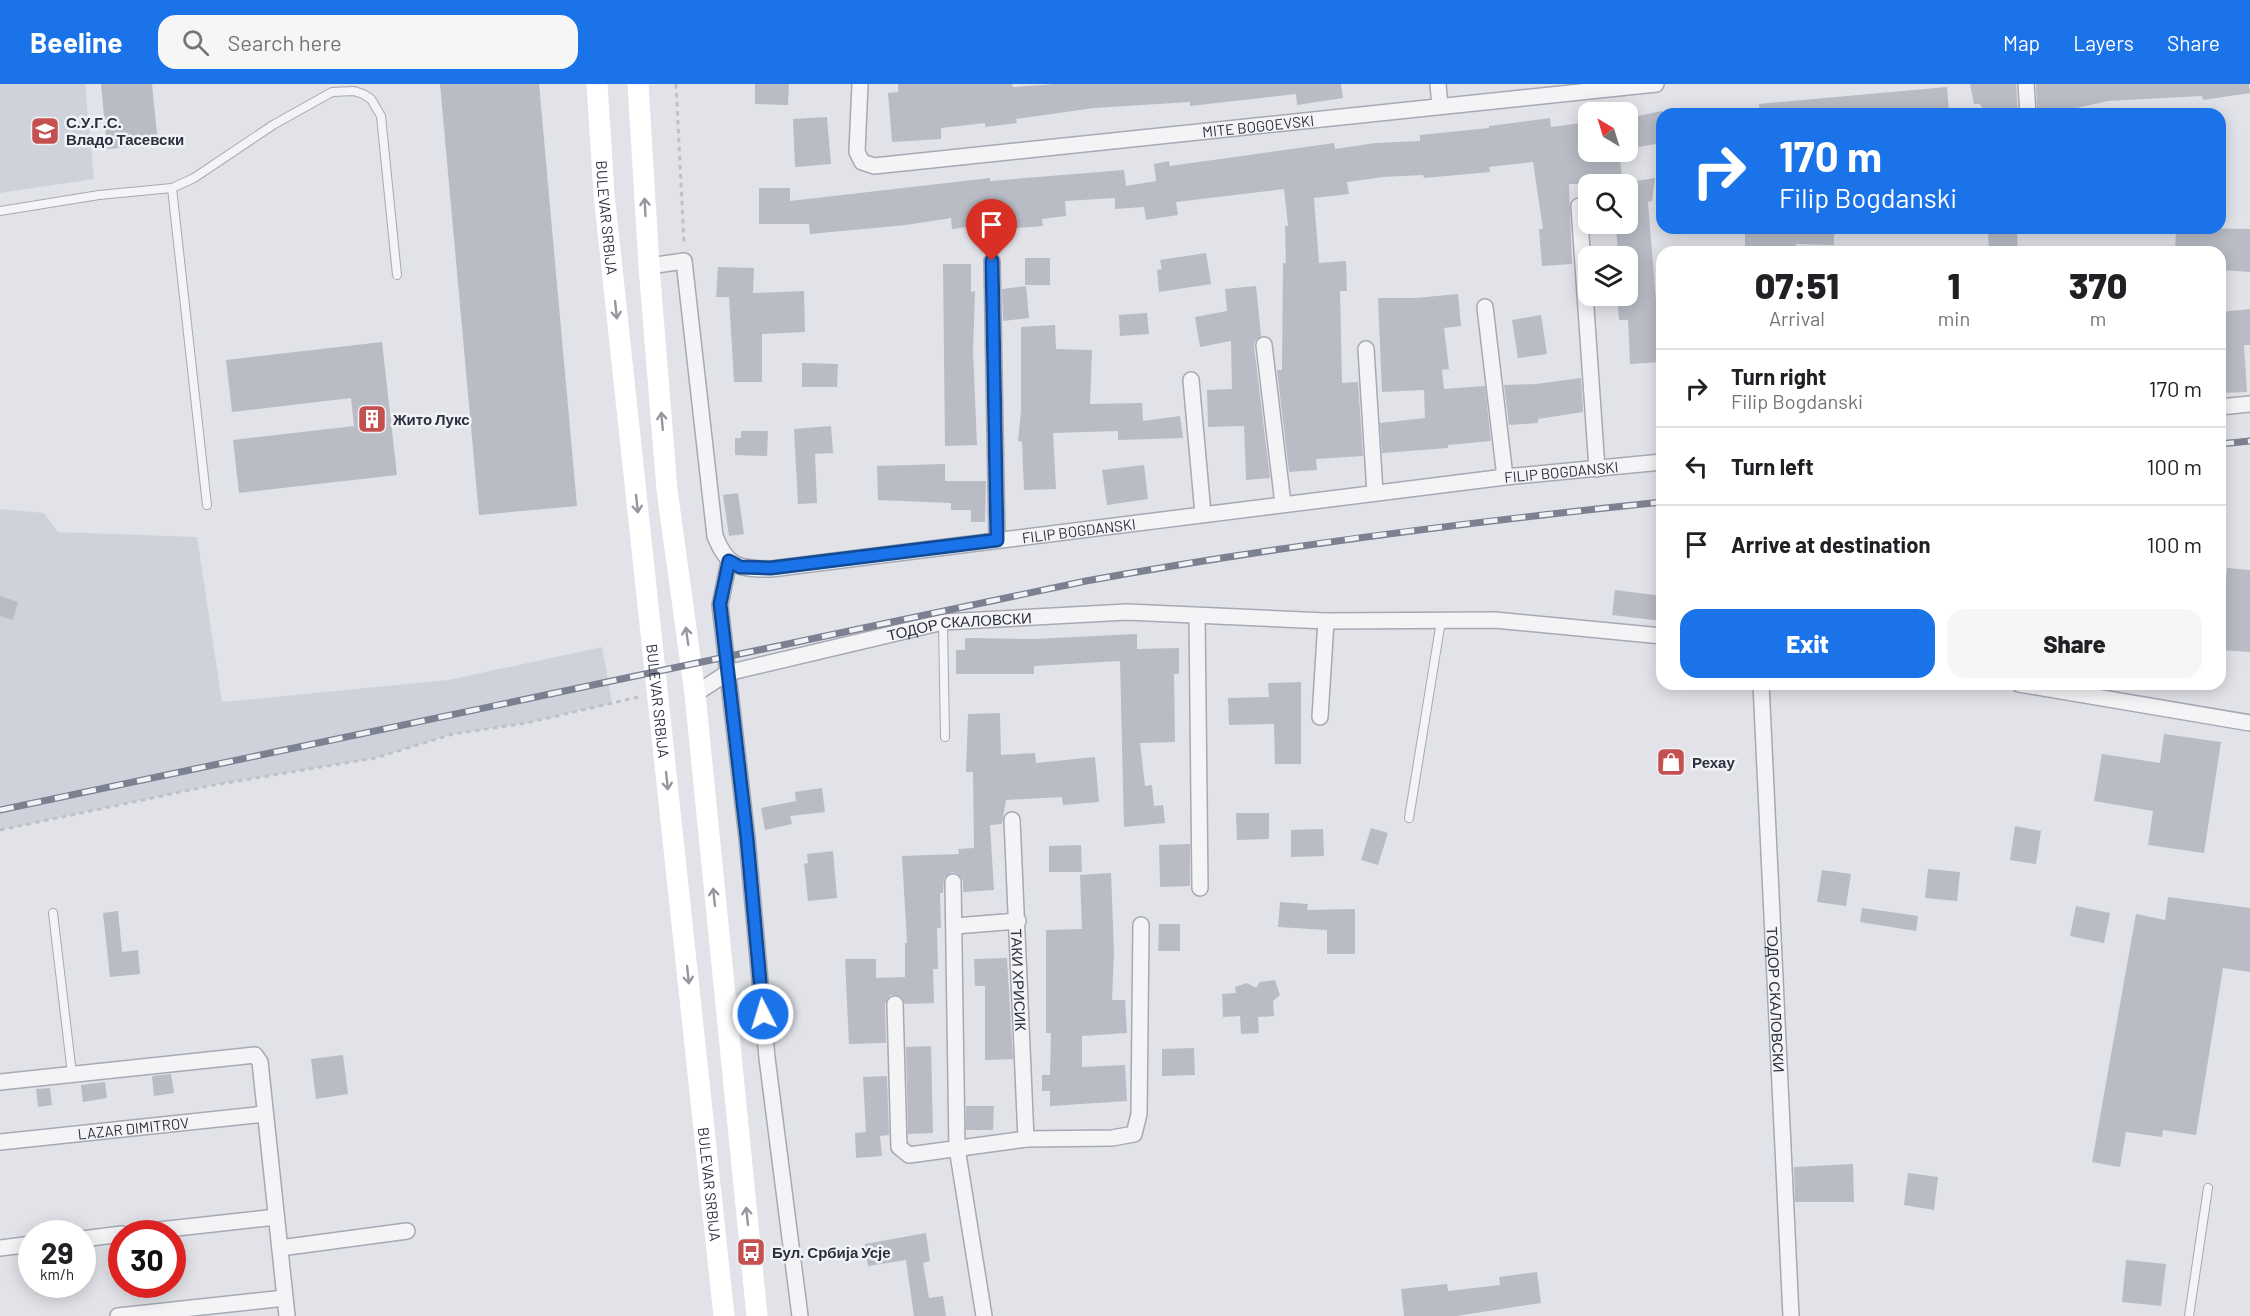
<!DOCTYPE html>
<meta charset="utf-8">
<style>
:root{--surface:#fff;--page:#f6f6f6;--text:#202124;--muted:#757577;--line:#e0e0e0;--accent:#1a73e8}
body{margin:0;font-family:Barlow,sans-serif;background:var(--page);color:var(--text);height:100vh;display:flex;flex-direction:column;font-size:22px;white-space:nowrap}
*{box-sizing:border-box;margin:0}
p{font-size:20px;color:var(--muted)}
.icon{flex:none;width:33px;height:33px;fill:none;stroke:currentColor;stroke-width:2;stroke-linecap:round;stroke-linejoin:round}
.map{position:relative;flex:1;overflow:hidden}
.sheet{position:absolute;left:1656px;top:162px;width:570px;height:444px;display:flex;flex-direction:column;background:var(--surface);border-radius:18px;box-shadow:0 3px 15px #0003}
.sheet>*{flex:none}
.hud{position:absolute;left:1656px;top:24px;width:570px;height:126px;border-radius:18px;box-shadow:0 3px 15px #0003;background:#1a73e8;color:#fff;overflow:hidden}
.needle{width:39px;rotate:322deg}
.tools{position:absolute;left:1578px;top:18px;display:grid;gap:12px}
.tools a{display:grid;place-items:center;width:60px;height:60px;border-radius:12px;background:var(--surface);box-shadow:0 3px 15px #0003;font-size:30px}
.speed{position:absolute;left:18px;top:1136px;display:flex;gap:12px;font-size:30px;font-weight:700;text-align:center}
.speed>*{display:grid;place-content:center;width:78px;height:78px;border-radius:50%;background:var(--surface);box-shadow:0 3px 15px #0003;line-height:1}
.speed small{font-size:15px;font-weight:400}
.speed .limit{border:9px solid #d22;background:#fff;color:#111}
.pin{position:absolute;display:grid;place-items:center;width:51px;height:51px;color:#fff;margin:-62px -26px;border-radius:50% 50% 50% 0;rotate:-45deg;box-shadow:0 0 6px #0007}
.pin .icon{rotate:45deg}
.me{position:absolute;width:66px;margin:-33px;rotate:355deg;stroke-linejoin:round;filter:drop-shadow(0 0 4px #0008)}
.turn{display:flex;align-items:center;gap:21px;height:126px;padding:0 24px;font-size:27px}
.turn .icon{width:78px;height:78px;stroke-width:2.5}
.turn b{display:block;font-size:42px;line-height:51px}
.eta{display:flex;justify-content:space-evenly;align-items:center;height:102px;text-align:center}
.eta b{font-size:36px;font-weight:800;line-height:42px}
.button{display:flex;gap:12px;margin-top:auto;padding:12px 24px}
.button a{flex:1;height:69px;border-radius:18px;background:var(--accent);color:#fff;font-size:24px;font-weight:800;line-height:69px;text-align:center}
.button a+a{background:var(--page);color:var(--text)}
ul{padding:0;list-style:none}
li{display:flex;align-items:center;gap:18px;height:78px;padding:0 24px;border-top:2px solid var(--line)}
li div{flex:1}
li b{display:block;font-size:22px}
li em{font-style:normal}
header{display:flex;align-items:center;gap:36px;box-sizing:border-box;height:84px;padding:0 30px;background:var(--accent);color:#fff}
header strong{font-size:28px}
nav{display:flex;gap:33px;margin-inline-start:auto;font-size:21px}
.search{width:420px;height:54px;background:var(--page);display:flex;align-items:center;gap:15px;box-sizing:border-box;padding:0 21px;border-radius:18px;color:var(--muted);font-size:22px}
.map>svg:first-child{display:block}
.built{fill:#cfd2da}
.building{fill:#b9bcc5}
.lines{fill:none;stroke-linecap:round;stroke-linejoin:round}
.lane-casing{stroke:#a7a9b3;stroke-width:10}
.street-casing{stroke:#a7a9b3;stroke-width:18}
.path{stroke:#c0c1c7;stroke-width:3;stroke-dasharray:4.5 4.5;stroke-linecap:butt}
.lane{stroke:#f4f4f7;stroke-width:8}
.street{stroke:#f4f4f7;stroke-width:15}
.secondary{stroke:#fff;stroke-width:21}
.rail-casing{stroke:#7c8191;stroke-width:7}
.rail{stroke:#f1f2f6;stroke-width:4.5;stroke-dasharray:14;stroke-linecap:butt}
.oneway{stroke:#95979f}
.route-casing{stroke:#114b97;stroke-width:15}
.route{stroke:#1a73e8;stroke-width:10}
.labels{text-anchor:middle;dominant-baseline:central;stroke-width:5;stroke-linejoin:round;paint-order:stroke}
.poi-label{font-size:15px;font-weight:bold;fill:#2b2f3f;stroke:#f1f2f6;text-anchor:start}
.street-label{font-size:15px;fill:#2b2f3f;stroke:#f1f2f6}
</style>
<header>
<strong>Beeline</strong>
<div class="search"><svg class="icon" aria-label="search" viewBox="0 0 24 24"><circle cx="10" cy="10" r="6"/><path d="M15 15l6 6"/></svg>Search here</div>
<nav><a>Map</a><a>Layers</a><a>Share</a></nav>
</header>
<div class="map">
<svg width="2250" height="1232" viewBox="0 0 2250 1232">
<rect width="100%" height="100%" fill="#e1e3e9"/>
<g class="built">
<polygon points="0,0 85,0 94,95 0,109"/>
<polygon points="0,425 44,429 58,448 197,453 222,618 448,596 602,563 612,619 527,639 453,650 375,674 214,701 0,746"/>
</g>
<g class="building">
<polygon points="101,0 152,0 158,60 107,65"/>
<polygon points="440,0 539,0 577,422 479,431"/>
<polygon points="755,0 789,0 788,21 755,20"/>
<polygon points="898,0 1012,0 1013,3 1055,0 1341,0 1343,14 1297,21 1296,10 1190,22 1190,18 1094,24 1016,35 1017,39 985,43 985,39 941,44 941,55 892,58 888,9 898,8"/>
<polygon points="1970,0 2016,0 2018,30 1999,30 1998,25 1983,26 1980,20 1974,20"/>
<polygon points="2036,0 2249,0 2250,9 2203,16 2202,12 2108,17 2058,28 2037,26"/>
<polygon points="1947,3 1949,30 1760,30 1759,20"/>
<polygon points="1662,27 1662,59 1632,64 1628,34"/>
<polygon points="827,33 831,80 795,83 793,35"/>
<polygon points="1550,34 1551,43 1588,38 1588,68 1619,68 1623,100 1569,100 1572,180 1542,182 1539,145 1543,145 1533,78 1489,83 1490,88 1424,94 1423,91 1383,93 1347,98 1349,110 1314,114 1319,179 1346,177 1347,207 1340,207 1342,299 1358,298 1363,372 1316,375 1317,386 1289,388 1277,286 1282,286 1283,179 1286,179 1285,142 1288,142 1284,105 1176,118 1178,131 1146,136 1144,123 1115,125 1115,114 1065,117 1066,132 1042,135 1043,142 1000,145 999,139 952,145 951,134 906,141 810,150 809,140 759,140 759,104 790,104 790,117 990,94 990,97 1124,86 1126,102 1156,97 1154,80 1169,77 1170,82 1334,59 1335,65 1375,59 1420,57 1420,51 1489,44 1489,42"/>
<polygon points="1655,94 1652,117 1648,118 1661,278 1630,280 1628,236 1619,236 1617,212 1628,212 1628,172 1618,172 1616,140 1628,140 1628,98"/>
<polygon points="1745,144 1834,144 1834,161 1796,160 1795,166 1745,167"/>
<polygon points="2176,144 2250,145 2250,188 2220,186 2220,168 2175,166"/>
<polygon points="2017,148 2018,168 1989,168 1988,149"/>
<polygon points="1206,169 1211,200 1159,208 1157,186 1162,185 1160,176"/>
<rect x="1025" y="174" width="25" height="27"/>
<polygon points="943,180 971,180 971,208 975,207 973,268 977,361 945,362"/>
<polygon points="718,183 754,184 753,209 804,207 805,248 762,250 762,298 734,298 729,213 716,213"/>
<polygon points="1026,202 1029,234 1003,237 1002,205"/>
<polygon points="1256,202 1261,252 1255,257 1254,262 1270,394 1246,396 1244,342 1208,343 1207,306 1232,305 1231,257 1200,263 1195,233 1227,227 1225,205"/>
<polygon points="1458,210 1461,242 1444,244 1449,285 1442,286 1444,305 1485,302 1491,357 1448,361 1448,364 1382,369 1380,339 1425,334 1424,306 1382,308 1378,214 1415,214"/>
<polygon points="2250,225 2250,261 2244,261 2247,308 2220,309 2220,228"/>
<polygon points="1147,229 1149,250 1120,252 1119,231"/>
<polygon points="1541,231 1547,270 1518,274 1512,236"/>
<polygon points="1055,241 1056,265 1092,266 1090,320 1142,319 1143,337 1180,332 1183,354 1118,356 1118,347 1053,349 1056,405 1024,406 1022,358 1018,357 1021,327 1021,243"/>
<polygon points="382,258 397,391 239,409 233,356 354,342 351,314 232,328 226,276"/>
<polygon points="802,279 838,280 837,303 802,303"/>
<polygon points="1581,294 1583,328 1538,335 1538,339 1509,341 1504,301 1536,300"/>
<polygon points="831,342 833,369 815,370 817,419 798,420 794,345"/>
<polygon points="741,347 768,347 767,372 735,371 735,354 741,354"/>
<polygon points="945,380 945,397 986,397 985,438 971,438 971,426 951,426 951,419 878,416 877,382"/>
<polygon points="1144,381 1148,415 1107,421 1102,386"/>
<polygon points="738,409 744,450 729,452 723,411"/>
<polygon points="2227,484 2250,486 2250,568 2220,566"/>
<polygon points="1615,506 1662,512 1662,537 1612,531"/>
<polygon points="0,512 18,518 13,536 0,532"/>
<polygon points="1137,550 1137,565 1179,564 1179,590 1174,590 1175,658 1140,659 1145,702 1152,701 1154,722 1163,721 1165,739 1124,743 1120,577 1034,582 1034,590 956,590 956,566 965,566 965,554 1034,555"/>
<polygon points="1301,598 1301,680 1275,680 1274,640 1229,641 1228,614 1269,613 1268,599"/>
<polygon points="1000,629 1001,671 1035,669 1036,679 1095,673 1099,718 1063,721 1062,713 1006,716 1002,740 990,741 994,806 963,808 963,797 958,790 952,788 944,794 943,809 940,809 941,844 937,844 938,885 933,885 934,919 905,920 900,912 890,911 885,920 886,959 849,960 845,875 876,875 876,894 905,893 905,859 907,859 902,772 959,770 958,765 974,764 973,688 966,688 968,630"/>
<polygon points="2164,650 2221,658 2204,769 2148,761 2153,727 2094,717 2102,670 2160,679"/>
<polygon points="822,704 825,728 790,732 792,740 765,746 761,724 796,717 795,708"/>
<polygon points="1236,729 1269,729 1269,755 1237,756"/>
<polygon points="2015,742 2041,747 2036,780 2010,776"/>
<polygon points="1371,744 1388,749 1378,781 1361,776"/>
<polygon points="1323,745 1324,772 1291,773 1291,746"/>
<polygon points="1190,760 1190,802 1160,803 1159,761"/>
<polygon points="1081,761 1082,788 1049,788 1049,762"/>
<polygon points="833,767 837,814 808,817 804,780 808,779 807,770"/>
<polygon points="1928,785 1960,788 1957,817 1925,814"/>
<polygon points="1822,786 1851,790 1846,822 1817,818"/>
<polygon points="1111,789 1114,869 1112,916 1125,916 1127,949 1082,952 1082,983 1125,981 1127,1017 1050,1022 1050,1007 1042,1007 1042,991 1050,991 1051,949 1046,949 1046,846 1082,845 1080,791"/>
<polygon points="2168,813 2250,824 2250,888 2223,884 2196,1051 2163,1046 2162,1053 2126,1048 2120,1083 2092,1078 2136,830 2165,836"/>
<polygon points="1280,818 1308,820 1307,826 1355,825 1355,870 1327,870 1327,846 1278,843"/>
<polygon points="2076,822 2110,829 2104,859 2070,852"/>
<polygon points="1862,824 1918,832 1916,847 1860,838"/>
<polygon points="118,827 122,868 138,866 140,890 110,893 103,829"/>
<polygon points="1159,840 1180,840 1180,867 1158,867"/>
<polygon points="1007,874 1013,975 985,976 985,902 975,902 974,875"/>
<polygon points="1275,896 1280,911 1273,917 1274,932 1258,933 1259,949 1241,950 1240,932 1223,933 1222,910 1236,909 1235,903 1247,899 1256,904 1260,898"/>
<polygon points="931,962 933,1049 908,1050 906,963"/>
<polygon points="1194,964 1195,991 1162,992 1162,965"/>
<polygon points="343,971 348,1010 316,1015 311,975"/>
<polygon points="171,990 174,1009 154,1012 152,992"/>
<polygon points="887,992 889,1051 880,1052 882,1072 856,1074 855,1049 866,1048 863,993"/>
<polygon points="105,998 107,1014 83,1018 81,1001"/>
<polygon points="50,1004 52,1021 38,1023 36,1005"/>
<polygon points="966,1022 994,1022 993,1046 966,1046"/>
<polygon points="1853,1080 1854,1118 1795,1118 1794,1083"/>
<polygon points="1908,1089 1938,1093 1934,1126 1904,1121"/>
<polygon points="926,1149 930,1177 923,1179 929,1214 943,1212 946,1232 914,1232 906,1176 868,1182 865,1160"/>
<polygon points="2126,1176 2166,1180 2161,1222 2122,1218"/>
<polygon points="1537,1188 1541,1219 1456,1232 1404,1232 1401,1205 1447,1200 1448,1207 1500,1201 1499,1193"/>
</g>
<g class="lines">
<g class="lane-casing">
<g id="lane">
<polyline points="172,104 207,421"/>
<polyline points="0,127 99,111 172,104 194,94 273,41 332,8 354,7 363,10 371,15 381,32 397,191"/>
<polyline points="943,538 945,653"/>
<polyline points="1409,734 1441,537"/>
<polyline points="53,829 72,990"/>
<polyline points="2189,1232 2208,1104"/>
</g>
</g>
<g class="street-casing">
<g id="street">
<path id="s1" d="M860,0L857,68L862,78L874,82L1656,0"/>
<polyline points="1438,0 1440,22"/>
<polyline points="2026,0 2028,30"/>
<polyline points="1579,122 1597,385"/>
<polyline points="992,177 997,456"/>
<path id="s2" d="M649,182L684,177L715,452C727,483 739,485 771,485L1505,393L1662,378"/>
<polyline points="1485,223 1505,393"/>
<polyline points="1264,261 1283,420"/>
<polyline points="1366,265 1375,409"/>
<polyline points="1191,296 1203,430"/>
<polyline points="2220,323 2250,320"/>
<polyline points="729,477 720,521 747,754 767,974 800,1232"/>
<polyline points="1197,532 1200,804"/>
<path id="s3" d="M1761,600L1791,1232"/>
<polyline points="2019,600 2250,639"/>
<path id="s4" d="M695,610L727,589L943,538L1127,528L1326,537L1495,536L1662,552"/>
<polyline points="1320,633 1326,537"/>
<path id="s5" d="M1012,736L1026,1055"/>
<polyline points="953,798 957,1064 984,1232"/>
<polyline points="955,842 1018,837"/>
<polyline points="895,920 899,1063 909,1071 1026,1055 1112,1054 1134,1050 1139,1030 1141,841"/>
<polyline points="0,998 255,971 260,978 287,1232"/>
<path id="s6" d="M0,1058L265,1030"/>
<polyline points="132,1149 276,1133"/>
<polyline points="82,1155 122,1150"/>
<polyline points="0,1164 32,1160"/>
<polyline points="280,1164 407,1147"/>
<polyline points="118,1232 285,1214"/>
</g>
</g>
<g class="path">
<polyline points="676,0 684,160"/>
<polyline points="0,746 214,701 375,674 453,650 527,639 638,613"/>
</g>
<use href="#lane" class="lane"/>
<use href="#street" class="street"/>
<g class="secondary">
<path id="s7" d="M597,0L604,110L724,1232"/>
<polyline points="638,0 649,182 667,406 695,610 757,1232"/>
</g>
<g class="rail-casing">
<g id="rail">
<polyline points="2220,360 2250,357"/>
<path d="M0,726L1086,497C1277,462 1469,438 1662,418"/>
</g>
</g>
<use href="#rail" class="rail"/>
</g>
<defs><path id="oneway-shaft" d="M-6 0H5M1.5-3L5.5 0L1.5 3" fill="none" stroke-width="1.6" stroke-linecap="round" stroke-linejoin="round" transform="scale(1.5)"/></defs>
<g class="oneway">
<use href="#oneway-shaft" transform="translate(645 123) rotate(-93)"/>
<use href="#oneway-shaft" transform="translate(616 226) rotate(84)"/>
<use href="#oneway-shaft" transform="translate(662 337) rotate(-95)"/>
<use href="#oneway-shaft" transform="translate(637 420) rotate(84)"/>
<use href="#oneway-shaft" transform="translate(687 552) rotate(-98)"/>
<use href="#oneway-shaft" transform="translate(667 697) rotate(84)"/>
<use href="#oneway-shaft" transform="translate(714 813) rotate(-96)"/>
<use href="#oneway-shaft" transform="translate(688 891) rotate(84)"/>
<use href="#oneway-shaft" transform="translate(747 1132) rotate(-96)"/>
</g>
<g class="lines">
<g class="route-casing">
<polyline id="route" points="763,930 747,754 720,520 729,477 740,483 771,484 997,456 992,177"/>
</g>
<use href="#route" class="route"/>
</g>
<defs>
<g id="school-square" transform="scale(1.5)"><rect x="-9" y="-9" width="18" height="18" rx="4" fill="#c45050" stroke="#f1f2f6"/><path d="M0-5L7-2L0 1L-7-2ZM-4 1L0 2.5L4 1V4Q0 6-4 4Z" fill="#fff"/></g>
<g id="building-square" transform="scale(1.5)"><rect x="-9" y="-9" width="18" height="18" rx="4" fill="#c45050" stroke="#f1f2f6"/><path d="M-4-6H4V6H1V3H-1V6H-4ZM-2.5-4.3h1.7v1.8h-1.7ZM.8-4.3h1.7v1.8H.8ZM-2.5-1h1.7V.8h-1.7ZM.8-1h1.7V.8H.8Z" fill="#fff"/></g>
<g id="shop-square" transform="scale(1.5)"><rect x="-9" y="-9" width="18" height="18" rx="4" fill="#c45050" stroke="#f1f2f6"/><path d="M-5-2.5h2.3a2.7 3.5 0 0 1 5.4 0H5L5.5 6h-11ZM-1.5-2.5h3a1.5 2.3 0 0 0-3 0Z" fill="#fff"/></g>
<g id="bus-square" transform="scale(1.5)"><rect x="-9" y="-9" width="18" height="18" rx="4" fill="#c45050" stroke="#f1f2f6"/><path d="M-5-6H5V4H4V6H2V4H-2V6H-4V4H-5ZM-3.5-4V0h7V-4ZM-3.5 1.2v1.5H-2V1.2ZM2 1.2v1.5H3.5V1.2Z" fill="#fff"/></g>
</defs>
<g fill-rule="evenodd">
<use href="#school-square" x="45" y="47"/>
<use href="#building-square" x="372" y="335"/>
<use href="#shop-square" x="1671" y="678"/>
<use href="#bus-square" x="751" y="1168"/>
</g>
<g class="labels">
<g class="poi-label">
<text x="66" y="38">С.У.Г.С.<tspan x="66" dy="17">Владо Тасевски</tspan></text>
<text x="393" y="335">Жито Лукс</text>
<text x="1692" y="678">Рехау</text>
<text x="772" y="1168">Бул. Србија Усје</text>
</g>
<g class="street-label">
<text stroke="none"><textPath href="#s1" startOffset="478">MITE BOGOEVSKI</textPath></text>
<text stroke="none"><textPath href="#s7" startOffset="134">BULEVAR SRBIJA</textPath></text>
<text stroke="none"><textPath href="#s2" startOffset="1180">FILIP BOGDANSKI</textPath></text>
<text stroke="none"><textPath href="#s2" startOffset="694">FILIP BOGDANSKI</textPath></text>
<text stroke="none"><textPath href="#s4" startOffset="276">ТОДОР СКАЛОВСКИ</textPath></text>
<text stroke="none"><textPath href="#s7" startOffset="620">BULEVAR SRBIJA</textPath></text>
<text stroke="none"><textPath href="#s5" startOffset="160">ТАКИ ХРИСИК</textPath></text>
<text stroke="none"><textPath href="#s3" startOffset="316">ТОДОР СКАЛОВСКИ</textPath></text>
<text stroke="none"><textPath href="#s6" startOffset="134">LAZAR DIMITROV</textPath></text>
<text stroke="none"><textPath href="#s7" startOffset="1106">BULEVAR SRBIJA</textPath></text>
</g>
</g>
</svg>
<div class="tools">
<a><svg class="needle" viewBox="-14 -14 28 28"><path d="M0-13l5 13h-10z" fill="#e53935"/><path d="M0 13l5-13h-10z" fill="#757577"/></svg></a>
<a><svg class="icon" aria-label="search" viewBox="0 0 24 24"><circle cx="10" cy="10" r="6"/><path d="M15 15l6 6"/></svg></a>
<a><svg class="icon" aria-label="layers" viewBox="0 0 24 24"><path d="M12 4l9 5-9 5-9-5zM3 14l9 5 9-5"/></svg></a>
</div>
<div class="speed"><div>29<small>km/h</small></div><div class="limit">30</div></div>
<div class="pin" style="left:992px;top:177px;background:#d93025"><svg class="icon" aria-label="arrive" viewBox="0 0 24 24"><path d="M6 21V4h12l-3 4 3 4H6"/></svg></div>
<svg class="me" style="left:763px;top:930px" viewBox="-20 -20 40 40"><circle r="17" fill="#1a73e8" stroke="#fff" stroke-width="3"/><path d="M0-11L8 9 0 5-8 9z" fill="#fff"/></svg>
<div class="hud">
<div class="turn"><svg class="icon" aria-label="right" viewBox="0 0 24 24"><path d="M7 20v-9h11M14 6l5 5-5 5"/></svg><div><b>170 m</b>Filip Bogdanski</div></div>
</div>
<section class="sheet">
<div class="eta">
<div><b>07:51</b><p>Arrival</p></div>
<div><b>1</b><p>min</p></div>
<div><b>370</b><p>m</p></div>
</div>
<ul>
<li><svg class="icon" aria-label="right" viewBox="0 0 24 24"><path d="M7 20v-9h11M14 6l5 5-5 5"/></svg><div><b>Turn right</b><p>Filip Bogdanski</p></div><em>170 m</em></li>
<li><svg class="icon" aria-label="left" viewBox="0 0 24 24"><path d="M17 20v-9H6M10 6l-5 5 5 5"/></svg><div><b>Turn left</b></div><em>100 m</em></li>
<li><svg class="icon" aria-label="arrive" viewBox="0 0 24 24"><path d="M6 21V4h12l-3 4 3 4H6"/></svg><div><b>Arrive at destination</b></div><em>100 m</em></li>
</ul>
<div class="button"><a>Exit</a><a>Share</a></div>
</section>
</div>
